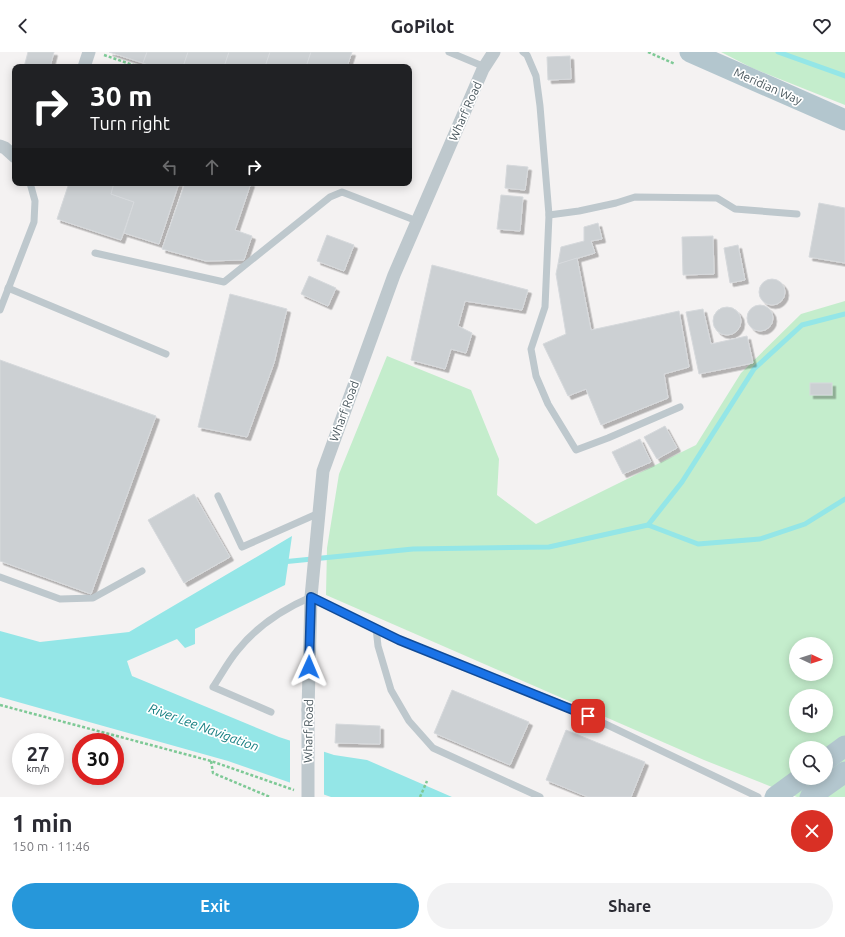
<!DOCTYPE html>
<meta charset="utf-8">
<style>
:root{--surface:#fff;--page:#f2f2f3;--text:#2b2b33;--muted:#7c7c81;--accent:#2697da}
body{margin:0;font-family:Ubuntu,sans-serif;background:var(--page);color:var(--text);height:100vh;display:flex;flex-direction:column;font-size:15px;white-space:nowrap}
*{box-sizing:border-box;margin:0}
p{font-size:13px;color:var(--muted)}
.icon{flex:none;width:22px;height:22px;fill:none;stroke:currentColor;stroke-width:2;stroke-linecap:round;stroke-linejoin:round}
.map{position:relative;height:745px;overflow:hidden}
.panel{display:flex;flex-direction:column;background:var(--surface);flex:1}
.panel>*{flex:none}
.guide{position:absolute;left:12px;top:12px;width:400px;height:122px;border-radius:8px;box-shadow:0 2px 10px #0003;background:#202124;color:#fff;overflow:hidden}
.needle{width:26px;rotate:94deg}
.tools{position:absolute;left:789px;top:585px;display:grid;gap:8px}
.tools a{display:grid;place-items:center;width:44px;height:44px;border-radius:50%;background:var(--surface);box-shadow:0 2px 10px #0003;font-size:20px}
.speed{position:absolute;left:12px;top:681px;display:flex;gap:8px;font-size:20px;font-weight:700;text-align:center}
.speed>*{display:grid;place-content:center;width:52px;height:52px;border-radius:50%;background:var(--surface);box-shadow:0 2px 10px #0003;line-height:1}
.speed small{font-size:10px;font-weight:400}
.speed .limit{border:6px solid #d22;background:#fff;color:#111}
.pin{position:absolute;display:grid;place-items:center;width:34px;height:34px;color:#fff;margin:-17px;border-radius:8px;box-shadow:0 2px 6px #0006}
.me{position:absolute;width:44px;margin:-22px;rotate:1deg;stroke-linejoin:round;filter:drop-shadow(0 0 3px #0008)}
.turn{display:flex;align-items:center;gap:14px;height:84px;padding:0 12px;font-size:18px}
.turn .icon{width:52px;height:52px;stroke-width:2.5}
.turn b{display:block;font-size:28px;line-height:34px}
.lanes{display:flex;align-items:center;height:38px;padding:0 12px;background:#0003;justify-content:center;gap:20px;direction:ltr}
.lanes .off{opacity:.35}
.round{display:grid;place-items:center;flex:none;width:42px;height:42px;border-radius:21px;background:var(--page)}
.overview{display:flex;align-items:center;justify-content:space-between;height:68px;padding:0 12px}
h1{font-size:24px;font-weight:700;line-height:30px}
.cta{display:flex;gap:8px;margin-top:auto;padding:8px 12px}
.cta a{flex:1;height:46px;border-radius:24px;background:var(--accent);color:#fff;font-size:16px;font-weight:700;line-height:46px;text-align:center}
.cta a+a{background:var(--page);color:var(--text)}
header{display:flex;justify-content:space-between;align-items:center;height:52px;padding:0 12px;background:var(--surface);font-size:18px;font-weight:700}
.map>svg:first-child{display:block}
.green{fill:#c4edcc;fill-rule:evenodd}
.water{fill:#94e6e7}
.pier{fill:#f4f2f2}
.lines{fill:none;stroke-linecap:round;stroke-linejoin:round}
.stream{stroke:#94e6e7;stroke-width:5}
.building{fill:#ccd0d3;stroke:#d6d9dc;filter:url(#shadow)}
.path{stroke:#7ec996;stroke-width:2.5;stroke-dasharray:3 2;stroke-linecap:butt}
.service{stroke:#bec8cd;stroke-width:7}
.minor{stroke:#bec8cd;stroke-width:13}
.primary{stroke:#b3c6ce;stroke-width:21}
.minor-bridge{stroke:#bec8cd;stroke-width:13}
.route-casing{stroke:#114b97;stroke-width:10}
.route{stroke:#1a73e8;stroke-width:7}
.labels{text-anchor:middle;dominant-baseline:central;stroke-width:3.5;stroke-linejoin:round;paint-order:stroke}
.street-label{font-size:12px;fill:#4a585e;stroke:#fff}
.water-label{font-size:13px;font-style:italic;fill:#157e80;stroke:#fff}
</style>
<header><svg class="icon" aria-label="back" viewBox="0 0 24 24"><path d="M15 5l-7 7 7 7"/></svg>GoPilot<svg class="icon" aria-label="heart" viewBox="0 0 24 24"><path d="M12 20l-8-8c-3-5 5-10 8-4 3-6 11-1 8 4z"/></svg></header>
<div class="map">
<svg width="845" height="745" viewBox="0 0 845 745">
<defs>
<filter id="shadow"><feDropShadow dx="3.5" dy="3.5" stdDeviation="0" flood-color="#0004"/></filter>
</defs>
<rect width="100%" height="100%" fill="#f4f2f2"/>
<g class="green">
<polygon points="721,0 845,0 845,53 752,16"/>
<path d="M845,249V745H797L704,708L326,543L327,496L339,422L387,304L471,338L499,407L497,443L536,472L696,393L741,321L801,262ZM796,592H826V622H796ZM796,644H826V674H796ZM796,696H826V726H796Z"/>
</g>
<polygon class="water" points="292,484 285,533 195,577 195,592 185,596 177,587 127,609 132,624 279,685 334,703 367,708 452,745 331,745 228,709 0,645 0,579 40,590 129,580"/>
<polygon class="pier" points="290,687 324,698 324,745 290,732"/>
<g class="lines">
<g class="stream">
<polyline points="778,0 845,24"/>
<polyline points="648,473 698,492 760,487 805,472 845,447"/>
<polyline points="282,510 413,497 549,495 648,473 682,430 754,317 802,273 845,262"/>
</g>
</g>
<g class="building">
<polygon points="28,0 54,0 50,15 24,15"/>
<polygon points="109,0 147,0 143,11"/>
<polygon points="147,0 188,0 183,15 153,15 143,11"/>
<polygon points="188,0 229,0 224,15 183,15"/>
<polygon points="229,0 270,0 265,15 224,15"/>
<polygon points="270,0 311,0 306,15 265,15"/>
<polygon points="311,0 352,0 347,15 306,15"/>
<polygon points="570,4 571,27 548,28 547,5"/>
<polygon points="507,113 528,115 525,138 505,136"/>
<polygon points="69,131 114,131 111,142 134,150 121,188 57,167"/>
<polygon points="114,131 179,131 159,192 124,181 134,150 111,142"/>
<polygon points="185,131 251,131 235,178 252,184 244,208 206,209 162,197"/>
<polygon points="501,143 523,145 520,179 497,177"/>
<polygon points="819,151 845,156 845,211 809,205"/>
<polygon points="598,171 602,187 591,189 595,201 558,212 561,195 584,189 584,175"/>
<polygon points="327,183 354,193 344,219 317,209"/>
<polygon points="713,184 714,222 683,223 682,185"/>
<polygon points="738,193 745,228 730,231 724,196"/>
<polygon points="577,206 591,278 679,259 689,315 664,322 668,346 601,373 586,337 568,344 543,292 566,282 556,222 558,212"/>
<polygon points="432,213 528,238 522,258 465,249 458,274 472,281 466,301 451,297 445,317 411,308"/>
<polygon points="309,224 336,236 328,254 301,242"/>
<circle cx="772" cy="240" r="13"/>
<polygon points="230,242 287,257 274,311 247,385 198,375"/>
<circle cx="760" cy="266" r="13"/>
<circle cx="727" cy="269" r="14"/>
<polygon points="703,257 711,292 747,284 753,311 699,322 686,260"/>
<polygon points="0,308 156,364 91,542 0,509"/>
<rect x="810" y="331" width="22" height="12"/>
<polygon points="665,374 677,396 657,407 644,385"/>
<polygon points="640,387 651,410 623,422 612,400"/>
<polygon points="194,442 230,505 184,531 148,468"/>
<polygon points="452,638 529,670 510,713 434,681"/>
<polygon points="336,672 380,674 380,692 335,691"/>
<polygon points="566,678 645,710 631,745 588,745 546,728"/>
</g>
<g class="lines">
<g class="path">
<polyline points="648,0 675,12"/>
<polyline points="104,3 139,15"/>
<polyline points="0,653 211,709 294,738"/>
<polyline points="211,709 213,721 270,745"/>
<polyline points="420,745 427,729"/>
</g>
<g class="service">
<polyline points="449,0 485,15"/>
<polyline points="523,0 527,3 536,24 540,54 549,163 545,255 531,297 536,324 548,352 576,398 608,386 680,355"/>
<polyline points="549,163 579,159 616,151 635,145 717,146 735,157 797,162"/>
<polyline points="95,201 224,230 330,145 342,140 417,169"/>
<polyline points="8,236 166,302"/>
<polyline points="0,258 34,170 35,149 30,131"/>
<polyline points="218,444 242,495 319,461"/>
<polyline points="0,525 60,547 93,546 142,519"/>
<polyline points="376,576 378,594 391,638 409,669 433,696 540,745"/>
<path d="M271,660L213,635C221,623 228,610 237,599C256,575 283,557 311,545L399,588L574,657L758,745"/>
</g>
<g class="minor">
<polyline points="84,15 89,0"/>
<polyline points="0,94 5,96 15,105"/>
<polyline points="308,658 311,545 323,419 394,223 483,17 494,0"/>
</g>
<g class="primary">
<polyline points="690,0 845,68"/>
<polyline points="826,708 845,694"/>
<polyline points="775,745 801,726"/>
<polyline points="810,745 845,720"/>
</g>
<polyline class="minor-bridge" points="308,745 308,658"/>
</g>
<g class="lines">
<g class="route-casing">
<polyline id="route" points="309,615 311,545 399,588 588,664"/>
</g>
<use href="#route" class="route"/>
</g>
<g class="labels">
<g class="street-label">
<text transform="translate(768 34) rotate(24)">Meridian Way</text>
<text transform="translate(465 59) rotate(-66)">Wharf Road</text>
<text transform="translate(344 359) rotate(-70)">Wharf Road</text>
<text transform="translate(308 679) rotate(-89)">Wharf Road</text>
</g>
<g class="water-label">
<text transform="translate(204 675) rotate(20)">River Lee Navigation</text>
</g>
</g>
</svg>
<div class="tools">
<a><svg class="needle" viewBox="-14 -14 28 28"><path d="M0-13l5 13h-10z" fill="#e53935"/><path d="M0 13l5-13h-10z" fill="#7c7c81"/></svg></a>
<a><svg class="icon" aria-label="sound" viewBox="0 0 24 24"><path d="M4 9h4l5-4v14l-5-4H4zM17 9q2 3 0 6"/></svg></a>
<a><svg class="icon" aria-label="search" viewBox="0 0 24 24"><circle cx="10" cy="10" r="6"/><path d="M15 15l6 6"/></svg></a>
</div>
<div class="speed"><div>27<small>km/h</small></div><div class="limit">30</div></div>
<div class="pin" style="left:588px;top:664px;background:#d93025"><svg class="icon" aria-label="arrive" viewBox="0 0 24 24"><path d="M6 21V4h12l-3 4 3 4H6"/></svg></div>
<svg class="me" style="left:309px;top:615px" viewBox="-20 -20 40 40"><path d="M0-17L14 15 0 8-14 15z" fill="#1a73e8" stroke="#fff" stroke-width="4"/></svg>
<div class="guide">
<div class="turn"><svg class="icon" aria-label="right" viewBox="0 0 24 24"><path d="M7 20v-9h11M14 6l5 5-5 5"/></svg><div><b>30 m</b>Turn right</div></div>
<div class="lanes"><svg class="icon off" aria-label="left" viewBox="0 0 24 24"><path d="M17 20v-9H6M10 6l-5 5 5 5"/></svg><svg class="icon off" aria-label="ahead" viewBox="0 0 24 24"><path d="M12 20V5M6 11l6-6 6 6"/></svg><svg class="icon" aria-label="right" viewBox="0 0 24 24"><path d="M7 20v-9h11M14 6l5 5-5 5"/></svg></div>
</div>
</div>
<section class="panel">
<div class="overview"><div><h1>1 min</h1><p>150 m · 11:46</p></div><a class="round" style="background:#d93025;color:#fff"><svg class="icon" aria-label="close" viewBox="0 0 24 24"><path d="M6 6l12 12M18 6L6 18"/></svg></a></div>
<div class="cta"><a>Exit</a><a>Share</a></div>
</section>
